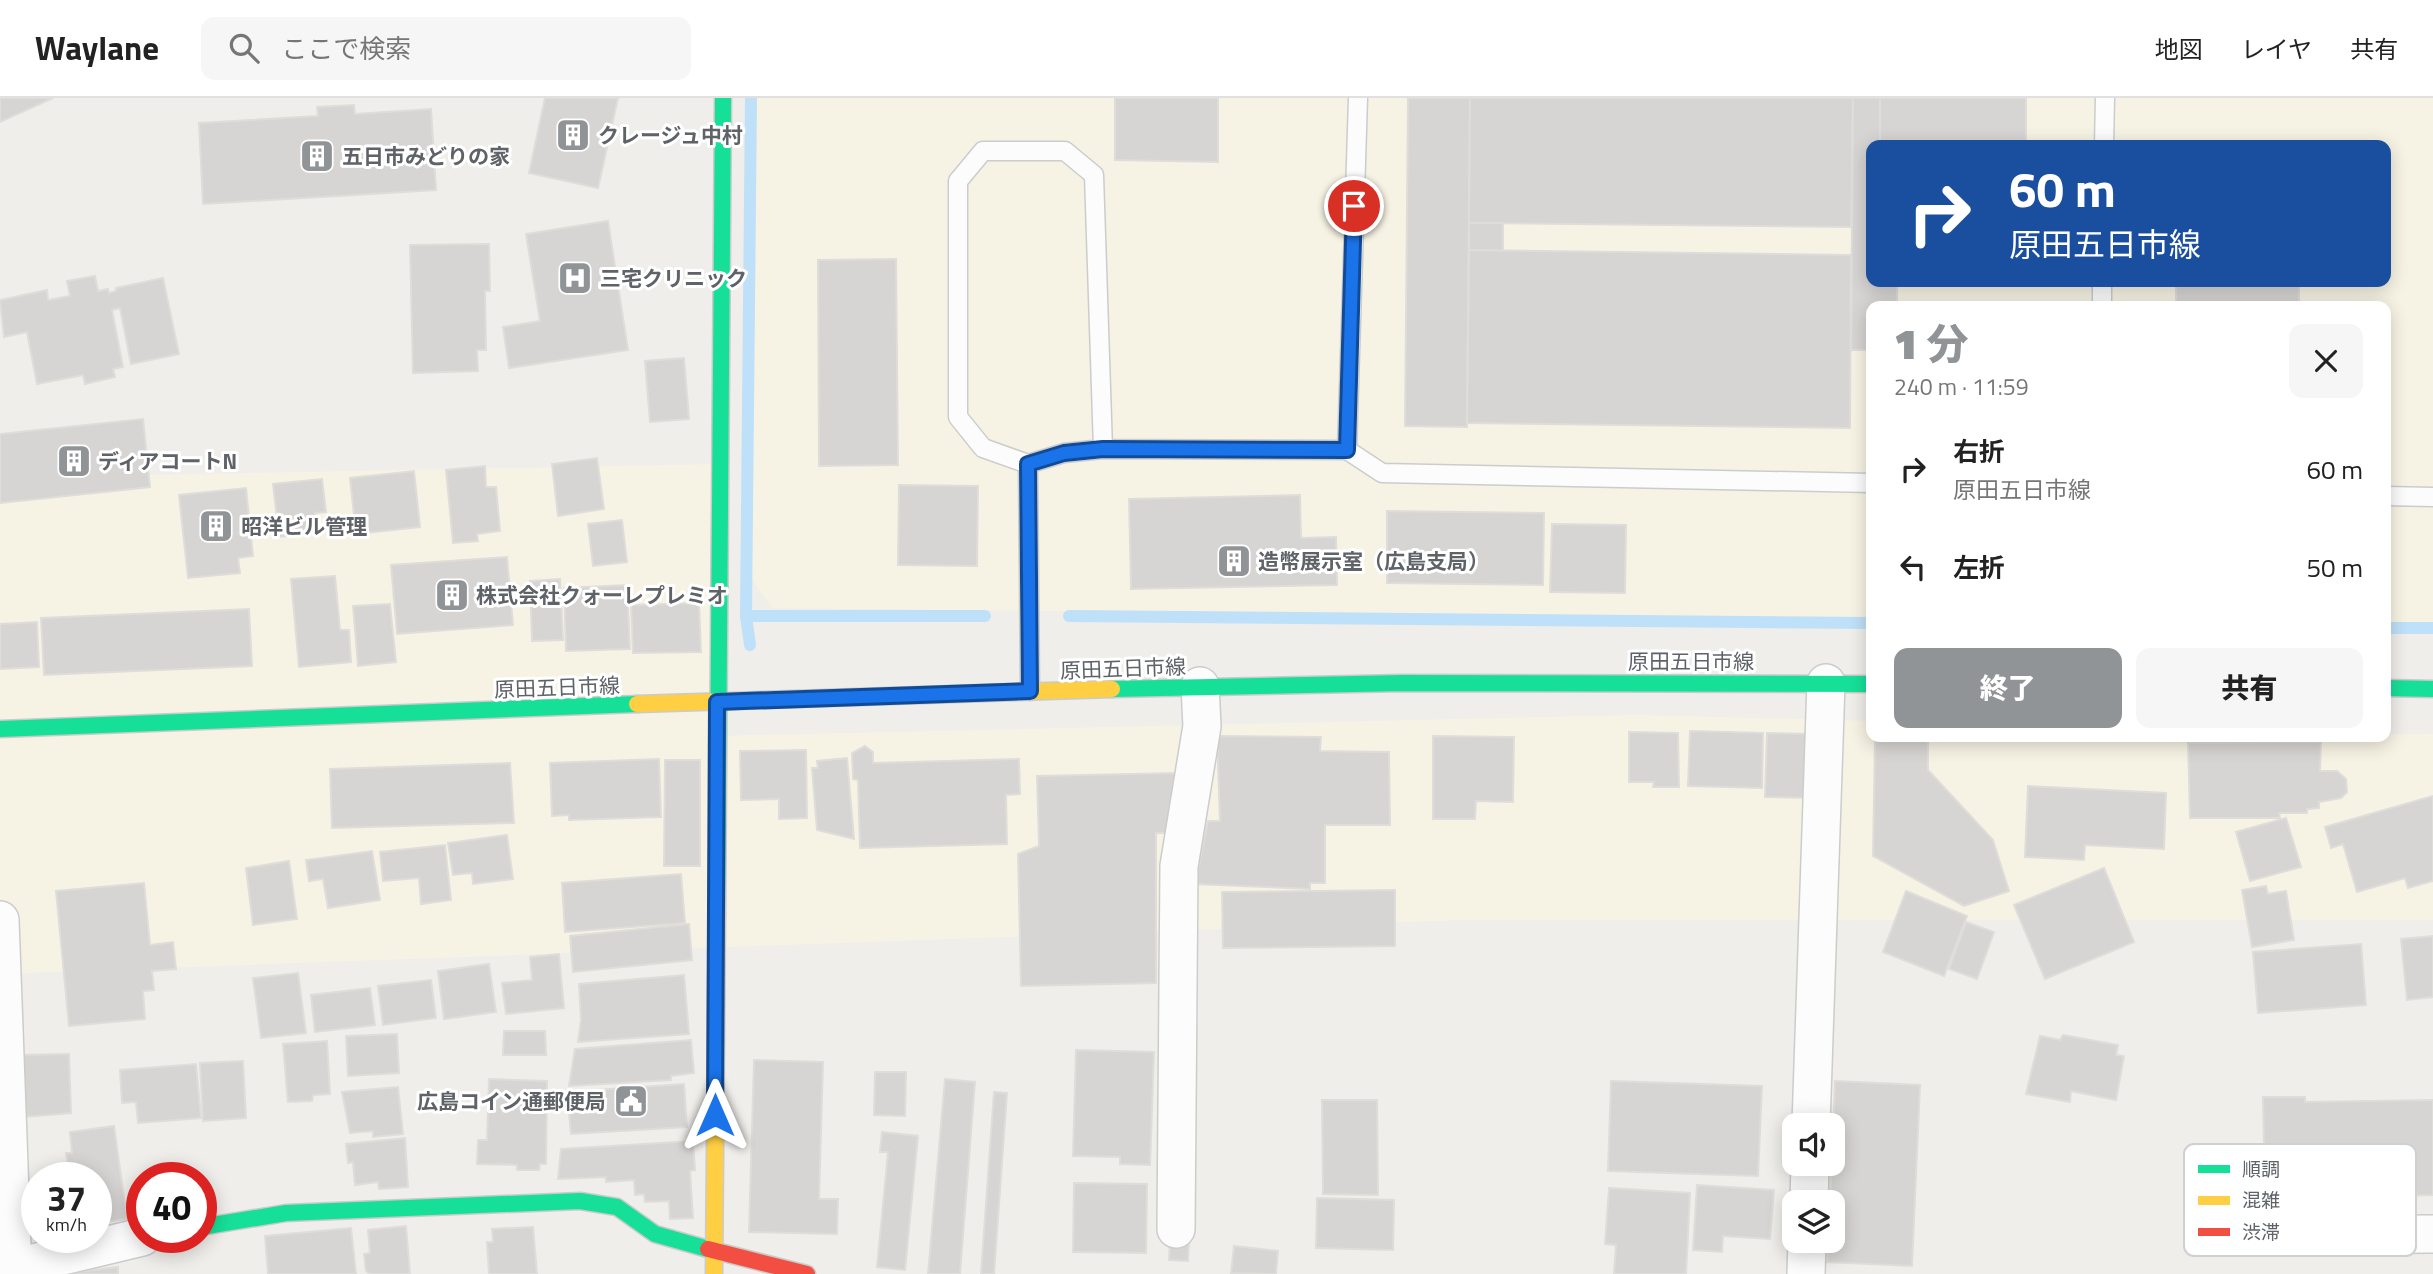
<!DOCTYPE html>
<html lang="ja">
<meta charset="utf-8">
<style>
:root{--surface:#fff;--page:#f6f6f6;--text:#222;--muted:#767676;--line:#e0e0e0;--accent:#919496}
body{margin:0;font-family:"Titillium Web","Noto Sans JP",sans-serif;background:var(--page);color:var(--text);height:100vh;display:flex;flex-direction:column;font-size:26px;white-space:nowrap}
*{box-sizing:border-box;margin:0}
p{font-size:23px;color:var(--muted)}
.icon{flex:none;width:38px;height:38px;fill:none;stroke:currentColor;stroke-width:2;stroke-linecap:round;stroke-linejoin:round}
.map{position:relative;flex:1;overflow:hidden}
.sheet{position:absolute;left:1866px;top:203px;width:525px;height:441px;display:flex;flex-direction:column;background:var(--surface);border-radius:14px;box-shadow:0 4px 18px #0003}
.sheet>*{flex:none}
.guide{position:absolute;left:1866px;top:42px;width:525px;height:147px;border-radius:14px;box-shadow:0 4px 18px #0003;background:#1a4fa0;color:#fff;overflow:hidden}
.fabs{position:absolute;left:1782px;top:1015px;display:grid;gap:14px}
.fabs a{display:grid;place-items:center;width:63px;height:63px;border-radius:14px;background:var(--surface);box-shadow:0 4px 18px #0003;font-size:35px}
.speed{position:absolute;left:21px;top:1064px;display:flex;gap:14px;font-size:35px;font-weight:700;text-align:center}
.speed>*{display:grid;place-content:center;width:91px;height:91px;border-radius:50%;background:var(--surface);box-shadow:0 4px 18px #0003;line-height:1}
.speed small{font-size:18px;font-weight:400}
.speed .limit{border:10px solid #d22;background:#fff;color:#111}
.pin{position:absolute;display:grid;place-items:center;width:60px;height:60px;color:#fff;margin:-30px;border:4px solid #fff;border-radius:50%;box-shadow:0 2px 7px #0007}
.me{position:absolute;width:77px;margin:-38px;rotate:0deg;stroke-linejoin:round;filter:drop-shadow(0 0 5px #0008)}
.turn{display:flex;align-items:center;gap:24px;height:147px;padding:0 28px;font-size:32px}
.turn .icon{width:91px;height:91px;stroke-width:2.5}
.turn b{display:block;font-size:49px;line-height:60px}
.round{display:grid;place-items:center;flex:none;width:74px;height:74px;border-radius:14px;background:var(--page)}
.summary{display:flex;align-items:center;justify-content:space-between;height:119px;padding:0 28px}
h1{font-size:42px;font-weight:800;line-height:52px;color:var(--accent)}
.cta{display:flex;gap:14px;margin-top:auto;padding:14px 28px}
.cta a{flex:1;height:80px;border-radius:14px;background:var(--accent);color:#fff;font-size:28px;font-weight:800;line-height:80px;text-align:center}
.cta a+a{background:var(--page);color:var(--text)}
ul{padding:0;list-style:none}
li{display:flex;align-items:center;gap:21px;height:98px;padding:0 28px}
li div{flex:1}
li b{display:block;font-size:26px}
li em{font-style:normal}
header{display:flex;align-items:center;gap:42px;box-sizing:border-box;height:98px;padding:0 35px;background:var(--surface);border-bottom:2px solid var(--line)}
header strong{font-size:33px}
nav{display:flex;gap:38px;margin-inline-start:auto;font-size:24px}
.search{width:490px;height:63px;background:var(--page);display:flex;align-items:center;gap:18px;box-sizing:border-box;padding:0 24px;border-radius:14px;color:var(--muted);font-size:26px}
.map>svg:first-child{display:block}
.commercial{fill:#f7f3e4;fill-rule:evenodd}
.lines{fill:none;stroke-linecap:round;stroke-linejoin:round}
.stream{stroke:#bfe0f9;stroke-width:12}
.building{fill:#d6d5d3;stroke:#deddd9;stroke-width:2}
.lane-casing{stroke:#cbcccc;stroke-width:21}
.street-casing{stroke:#cbcccc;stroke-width:40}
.fast-casing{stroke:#cacacb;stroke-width:19}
.slow-casing{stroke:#cacacb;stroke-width:19}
.jam-casing{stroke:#cacacb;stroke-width:19}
.lane{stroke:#fdfcfc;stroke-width:18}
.street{stroke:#fdfcfc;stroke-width:37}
.fast{stroke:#16e098;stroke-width:16}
.slow{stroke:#ffcf43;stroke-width:16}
.jam{stroke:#f24e42;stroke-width:16}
.route-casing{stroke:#114b97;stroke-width:18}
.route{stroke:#1a73e8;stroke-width:12}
.labels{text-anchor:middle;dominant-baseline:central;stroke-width:6;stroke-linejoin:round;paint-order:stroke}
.poi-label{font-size:21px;font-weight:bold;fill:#5f6368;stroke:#fff;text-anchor:start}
.street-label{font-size:21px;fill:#5f6368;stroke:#fff}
.key{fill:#fff;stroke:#cfd0d2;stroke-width:2}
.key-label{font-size:19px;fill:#5f6368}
</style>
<header>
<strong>Waylane</strong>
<div class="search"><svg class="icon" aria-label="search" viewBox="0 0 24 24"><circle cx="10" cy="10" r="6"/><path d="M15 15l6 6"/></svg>ここで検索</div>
<nav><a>地図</a><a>レイヤ</a><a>共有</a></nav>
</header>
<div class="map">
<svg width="2433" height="1176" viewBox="0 0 2433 1176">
<rect width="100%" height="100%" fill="#efeeea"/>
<g class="commercial">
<path d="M753,0H2433V526H2385V208H1871V521L772,510L748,476ZM1871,47H2385V184H1871Z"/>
<polygon points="722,366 717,638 1637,617 1871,623 1871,639 2433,636 2433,822 1462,822 0,876 0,380"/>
</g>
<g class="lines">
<g class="stream">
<polyline points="746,518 751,0"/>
<polyline points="1069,518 1871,525"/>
<polyline points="2385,530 2433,530"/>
<polyline points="750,547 746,518 985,518"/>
</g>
</g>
<g class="building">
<polygon points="0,0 53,0 0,24"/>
<polygon points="545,0 618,0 598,90 529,75"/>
<polygon points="1115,0 1218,0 1218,64 1115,62"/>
<polygon points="1408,0 1470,0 1467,329 1405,328"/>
<polygon points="1470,0 1853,0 1851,129 1469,125"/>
<polygon points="1853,0 1880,0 1880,47 1871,47 1871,184 1897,184 1897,208 1871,208 1871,252 1851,252"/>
<rect x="1880" y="0" width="146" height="47"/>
<polygon points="354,7 355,16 431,11 436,92 203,106 199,25 318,18 317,9"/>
<polygon points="608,123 628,252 509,270 503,229 540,223 526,136"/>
<polygon points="1469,125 1503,125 1503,153 1469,152"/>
<polygon points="489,146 490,193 485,193 486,252 477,252 478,273 413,275 410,147"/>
<polygon points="1469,152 1851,157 1850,330 1467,325"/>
<polygon points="896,161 898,367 819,368 818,162"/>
<polygon points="95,178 98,193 108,191 109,195 116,193 116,190 163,180 179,256 131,266 120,210 112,212 123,269 113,271 115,279 85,286 83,277 37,286 27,234 4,239 0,202 47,192 48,202 70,198 67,183"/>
<rect x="2176" y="184" width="123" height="24"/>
<polygon points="684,260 689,321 650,324 645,263"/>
<polygon points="143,321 150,389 0,405 0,336"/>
<polygon points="597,360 604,411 558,418 552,366"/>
<polygon points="485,368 486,389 496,389 500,433 477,436 478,443 453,445 446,372"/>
<polygon points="414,373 420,429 356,436 350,380"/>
<polygon points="322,381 326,414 315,415 317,435 279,439 273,386"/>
<polygon points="899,387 978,388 977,468 898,467"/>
<polygon points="246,390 253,458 238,460 240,475 188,480 179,397"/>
<polygon points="1300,397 1301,440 1336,439 1337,487 1131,491 1129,401"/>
<polygon points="1387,413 1544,415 1543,487 1387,485"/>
<polygon points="622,422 627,464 593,468 588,426"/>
<polygon points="1552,426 1626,427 1625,495 1550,494"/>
<polygon points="507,459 513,527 397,536 391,467"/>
<polygon points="335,478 340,532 349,532 351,564 299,569 291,481"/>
<polygon points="560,481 563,542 532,543 530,483"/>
<polygon points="627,487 630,551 566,553 564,490"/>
<polygon points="699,505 701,554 633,555 631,507"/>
<polygon points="390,506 396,564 358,568 353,508"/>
<polygon points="249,511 252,568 44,577 41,520"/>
<polygon points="37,524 39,569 0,571 0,526"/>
<polygon points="1690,633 1763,635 1762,690 1688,688"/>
<polygon points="1629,634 1678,635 1679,689 1653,689 1654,684 1629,684"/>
<polygon points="1767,635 1809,636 1807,700 1765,699"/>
<polygon points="1217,638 1321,639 1320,653 1389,654 1390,727 1325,727 1325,785 1310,785 1310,791 1195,786 1208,723 1220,723"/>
<polygon points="1433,638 1514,639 1513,704 1476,703 1475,721 1433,721"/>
<polygon points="1875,639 1928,639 1928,672 1993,742 2009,793 1964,808 1873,758"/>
<polygon points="2321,644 2320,673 2337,673 2346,681 2347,694 2341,700 2319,704 2319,710 2307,711 2307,715 2279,715 2280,720 2190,720 2188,645"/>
<polygon points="865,648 873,654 873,665 1019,661 1020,696 1006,697 1007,746 860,750 858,682 853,681 852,655"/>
<polygon points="806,652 807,720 779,721 779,701 741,702 740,653"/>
<polygon points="847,660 854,741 817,732 812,670 818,670 817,663"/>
<polygon points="659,661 661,719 569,722 569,717 552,718 550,665"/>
<polygon points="665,662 700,662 700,768 664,768"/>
<polygon points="510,665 514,725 332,730 330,671"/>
<polygon points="1178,675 1167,735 1156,735 1156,885 1021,888 1018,756 1039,748 1037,678"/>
<polygon points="2028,688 2166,695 2164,751 2085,747 2084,762 2025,759"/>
<polygon points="2433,698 2433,783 2408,790 2405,780 2357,794 2343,746 2331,750 2325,729"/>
<polygon points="2286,720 2301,769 2250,783 2236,734"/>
<polygon points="507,737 513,781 473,786 472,775 453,777 448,745"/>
<polygon points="445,747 451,802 421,806 419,780 383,783 380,754"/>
<polygon points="372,753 380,802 328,810 323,781 309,783 306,762"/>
<polygon points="289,763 297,821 253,827 246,770"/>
<polygon points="2104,770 2134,844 2045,881 2014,807"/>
<polygon points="681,776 685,825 565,834 562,785"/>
<polygon points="144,785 150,847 173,844 176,871 152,873 154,892 143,893 145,921 69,928 56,793"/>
<polygon points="2266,788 2268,796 2286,793 2294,842 2252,849 2242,792"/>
<polygon points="1395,792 1395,848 1223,850 1222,794"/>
<polygon points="1906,793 1967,818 1944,878 1883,854"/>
<polygon points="1966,824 1994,834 1977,881 1949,871"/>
<polygon points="689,826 692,862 573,874 570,838"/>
<polygon points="2433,838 2433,899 2407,902 2401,841"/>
<polygon points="2361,846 2366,907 2258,915 2253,854"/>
<polygon points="559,856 564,910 506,916 502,885 532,882 530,859"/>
<polygon points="489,866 496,914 444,921 438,873"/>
<polygon points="298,875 306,935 261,940 253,880"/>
<polygon points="684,877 689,936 578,944 581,922 579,886"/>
<polygon points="431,882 436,920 383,927 378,888"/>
<polygon points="370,890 375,927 315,934 311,897"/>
<polygon points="504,933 545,933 546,957 503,957"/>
<polygon points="397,936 399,975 348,978 346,938"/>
<polygon points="2063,937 2118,947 2116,957 2124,958 2116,1002 2071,993 2070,1004 2026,996 2040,938 2060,942"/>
<polygon points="691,942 694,975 671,978 671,982 569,988 575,951"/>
<polygon points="327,943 330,996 313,997 312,1003 288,1004 283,946"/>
<polygon points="1076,952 1154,954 1150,1067 1120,1066 1120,1059 1073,1058"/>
<polygon points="69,956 71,1015 24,1019 22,957"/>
<polygon points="754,962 823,964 819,1101 838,1101 837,1136 749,1134"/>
<polygon points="243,963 246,1020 203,1023 200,965"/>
<polygon points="196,966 201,1020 138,1025 136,1004 122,1005 120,972"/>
<polygon points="875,974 906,974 905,1018 874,1017"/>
<polygon points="489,981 547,983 546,1066 540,1066 539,1072 517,1072 517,1067 477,1066 478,1042 487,1042"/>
<polygon points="945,981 975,984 960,1176 928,1176"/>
<polygon points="1611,983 1762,988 1758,1078 1608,1073"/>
<polygon points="1835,983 1920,987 1912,1168 1827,1164 1828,1143 1832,1143 1832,1104 1830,1104"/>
<polygon points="684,986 687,1029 571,1036 567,994"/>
<polygon points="398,989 403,1036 373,1039 373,1033 350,1035 342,994"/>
<polygon points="994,994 1007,995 994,1176 981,1176"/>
<polygon points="2263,999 2305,999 2305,1004 2433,1002 2433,1097 2390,1098 2389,1107 2308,1109 2307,1097 2265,1098"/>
<polygon points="1322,1002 1377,1002 1378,1097 1323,1096"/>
<polygon points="114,1028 127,1121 96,1125 96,1080 63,1080 62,1070 68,1069 66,1055 72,1055 70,1034"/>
<polygon points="882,1034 918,1038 905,1172 877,1169 888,1054 880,1054"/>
<polygon points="405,1040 408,1089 379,1091 378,1084 355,1087 353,1064 348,1065 346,1046"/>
<polygon points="693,1043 695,1072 690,1073 693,1120 670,1121 669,1103 645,1104 644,1096 635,1097 634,1082 606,1084 606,1079 558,1081 561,1051"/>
<polygon points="1074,1085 1147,1086 1146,1155 1073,1154"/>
<polygon points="1697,1087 1774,1092 1770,1141 1723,1138 1722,1154 1693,1152"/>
<polygon points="1609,1090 1690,1095 1686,1176 1614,1176 1616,1147 1605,1146"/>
<polygon points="1317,1100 1394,1102 1393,1152 1316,1150"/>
<polygon points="406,1128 410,1176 370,1176 366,1173 364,1156 370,1155 368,1132"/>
<polygon points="533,1129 537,1176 489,1176 487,1144 493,1144 492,1131"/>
<polygon points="351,1130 356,1176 268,1176 265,1138"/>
<polygon points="1170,1142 1189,1142 1188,1163 1169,1162"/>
<polygon points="1234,1148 1278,1153 1276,1176 1231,1175"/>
<polygon points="118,1169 118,1176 60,1176"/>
</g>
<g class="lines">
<g class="lane-casing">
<g id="lane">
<polyline points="2104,47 2105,0"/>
<polyline points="2102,208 2102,184"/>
<polyline points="1103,351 1094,77 1065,53 983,53 958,83 958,319 983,350 1028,366 1064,355 1103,351 1347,352 1358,0"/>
<polyline points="1347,352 1382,375 1871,385"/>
<polyline points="1028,366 1030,593"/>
<polyline points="2385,398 2433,399"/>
</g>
</g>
<g class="street-casing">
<g id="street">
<polyline points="0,822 13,1176"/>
<polyline points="1811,1027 1826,585"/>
<polyline points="1809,1104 1810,1066"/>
<polyline points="2259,1119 2300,1137 2433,1136"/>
<polyline points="1176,1131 1179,768 1202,628 1200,588"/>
<polyline points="0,1173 142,1139"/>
<polyline points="1806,1176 1807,1143"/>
</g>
</g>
<g class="fast-casing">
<g id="fast">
<polyline points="2385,590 2433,591"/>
<polyline points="1112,591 1403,585 1871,586"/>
<polyline points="0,631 637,606"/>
<polyline points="717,816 723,0"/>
<polyline points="201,1129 286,1115 580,1103 617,1109 655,1136 708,1151"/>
</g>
</g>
<g class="slow-casing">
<g id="slow">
<polyline points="637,606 1112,591"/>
<polyline points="714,1176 717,816"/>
</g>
</g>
<g class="jam-casing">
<polyline id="jam" points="708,1151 807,1176"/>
</g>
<use href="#lane" class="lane"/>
<use href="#street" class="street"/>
<use href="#fast" class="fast"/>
<use href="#slow" class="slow"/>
<use href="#jam" class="jam"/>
</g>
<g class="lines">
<g class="route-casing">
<polyline id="route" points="715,1017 717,604 1030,593 1028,366 1064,355 1103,351 1347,352 1354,108"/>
</g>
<use href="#route" class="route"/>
</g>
<defs>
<g id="building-square" transform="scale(1.75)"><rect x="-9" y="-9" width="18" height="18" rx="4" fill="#919496" stroke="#fff"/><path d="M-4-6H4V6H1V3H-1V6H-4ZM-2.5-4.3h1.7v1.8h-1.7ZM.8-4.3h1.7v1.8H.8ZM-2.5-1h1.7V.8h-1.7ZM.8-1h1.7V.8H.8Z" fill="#fff"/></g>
<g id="hospital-square" transform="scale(1.75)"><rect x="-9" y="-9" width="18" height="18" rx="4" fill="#919496" stroke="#fff"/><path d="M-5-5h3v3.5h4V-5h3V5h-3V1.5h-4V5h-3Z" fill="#fff"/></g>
<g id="civic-square" transform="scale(1.75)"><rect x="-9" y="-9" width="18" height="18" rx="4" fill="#919496" stroke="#fff"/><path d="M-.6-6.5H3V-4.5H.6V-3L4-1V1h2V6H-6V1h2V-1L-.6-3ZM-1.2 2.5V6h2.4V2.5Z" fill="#fff"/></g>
</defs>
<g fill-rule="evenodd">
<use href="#building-square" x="573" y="37"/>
<use href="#building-square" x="317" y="58"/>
<use href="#hospital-square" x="575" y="180"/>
<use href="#building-square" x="74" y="363"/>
<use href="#building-square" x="216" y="428"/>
<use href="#building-square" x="1234" y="463"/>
<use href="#building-square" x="452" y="497"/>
<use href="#civic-square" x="631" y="1003"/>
</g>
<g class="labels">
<g class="poi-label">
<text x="598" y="37">クレージュ中村</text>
<text x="342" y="58">五日市みどりの家</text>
<text x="600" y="180">三宅クリニック</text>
<text x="98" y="363">ディアコートN</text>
<text x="241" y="428">昭洋ビル管理</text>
<text x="1258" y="463">造幣展示室（広島支局）</text>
<text x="476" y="497">株式会社クォーレプレミオ</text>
<text x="606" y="1003" text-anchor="end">広島コイン通郵便局</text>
</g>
<g class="street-label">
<text x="1691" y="563">原田五日市線</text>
<text transform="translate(1123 570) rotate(-2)">原田五日市線</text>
<text transform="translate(557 589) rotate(-2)">原田五日市線</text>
</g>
</g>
<rect x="2184" y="1046" width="232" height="112" rx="10" class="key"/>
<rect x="2198" y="1067" width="32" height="8" fill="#16e098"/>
<rect x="2198" y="1098" width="32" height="9" fill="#ffcf43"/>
<rect x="2198" y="1130" width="32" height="8" fill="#f24e42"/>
<g class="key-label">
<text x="2242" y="1078">順調</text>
<text x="2242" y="1109">混雑</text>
<text x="2242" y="1141">渋滞</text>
</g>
</svg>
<div class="fabs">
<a><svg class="icon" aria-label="sound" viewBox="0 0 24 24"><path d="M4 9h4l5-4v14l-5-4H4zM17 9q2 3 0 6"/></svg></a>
<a><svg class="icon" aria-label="layers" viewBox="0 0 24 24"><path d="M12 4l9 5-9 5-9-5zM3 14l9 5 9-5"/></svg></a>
</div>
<div class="speed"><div>37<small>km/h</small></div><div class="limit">40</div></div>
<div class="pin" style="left:1354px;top:108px;background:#d93025"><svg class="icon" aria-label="arrive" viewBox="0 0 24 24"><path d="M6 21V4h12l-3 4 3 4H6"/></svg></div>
<svg class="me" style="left:715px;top:1017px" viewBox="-20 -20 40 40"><path d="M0-17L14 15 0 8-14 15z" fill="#1a73e8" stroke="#fff" stroke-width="4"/></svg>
<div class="guide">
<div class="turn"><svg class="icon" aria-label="right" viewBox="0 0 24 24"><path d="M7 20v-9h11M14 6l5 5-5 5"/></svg><div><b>60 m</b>原田五日市線</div></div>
</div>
<section class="sheet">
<div class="summary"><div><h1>1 分</h1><p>240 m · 11:59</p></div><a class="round"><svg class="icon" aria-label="close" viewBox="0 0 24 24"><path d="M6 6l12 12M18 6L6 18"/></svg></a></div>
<ul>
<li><svg class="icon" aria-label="right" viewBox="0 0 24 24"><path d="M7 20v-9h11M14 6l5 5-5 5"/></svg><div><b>右折</b><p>原田五日市線</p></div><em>60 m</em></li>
<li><svg class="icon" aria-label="left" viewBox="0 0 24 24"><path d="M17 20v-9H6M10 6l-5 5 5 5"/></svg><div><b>左折</b></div><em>50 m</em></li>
</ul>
<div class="cta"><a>終了</a><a>共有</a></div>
</section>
</div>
